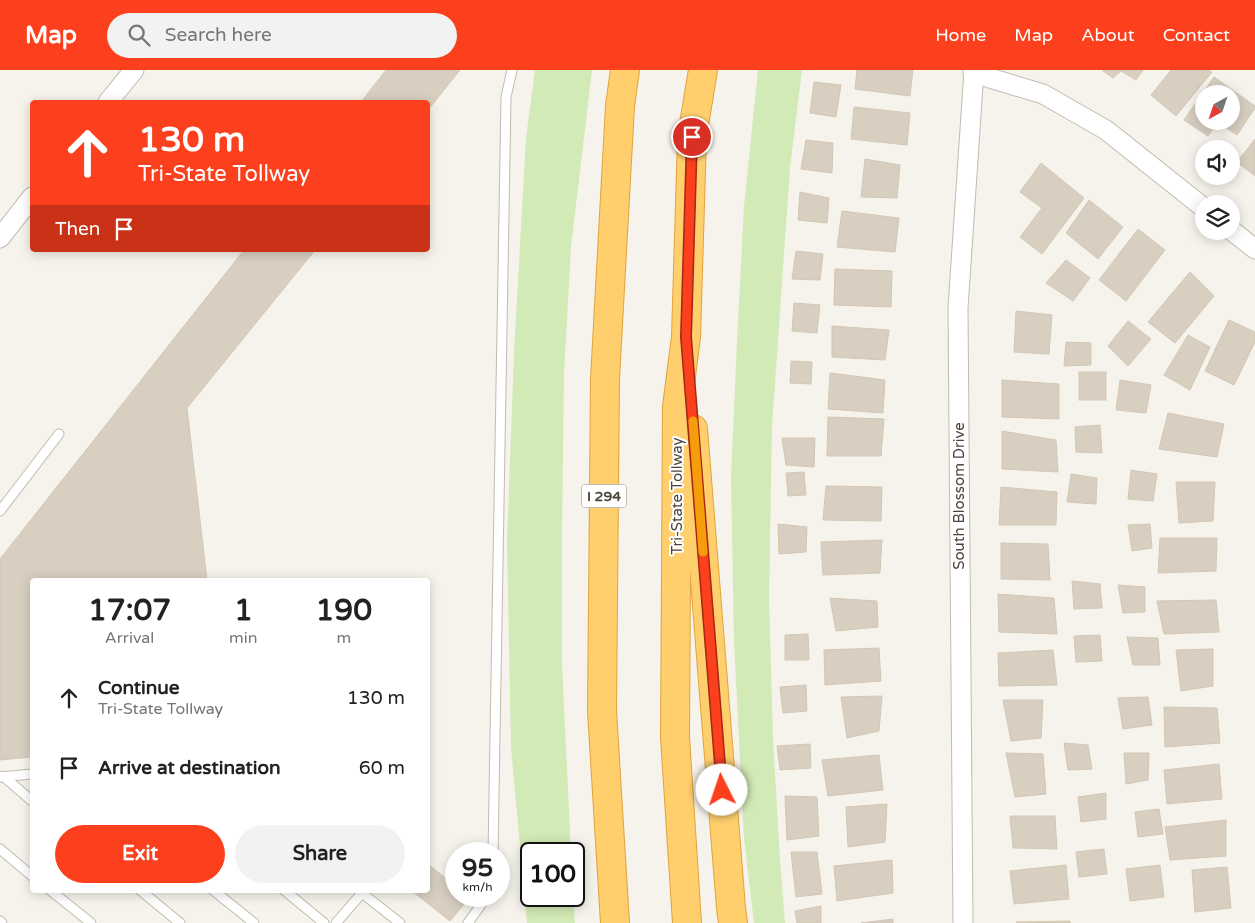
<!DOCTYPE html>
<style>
:root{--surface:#fff;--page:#f2f2f2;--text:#222;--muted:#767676;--accent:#fc3f1d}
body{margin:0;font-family:"Varela Round",sans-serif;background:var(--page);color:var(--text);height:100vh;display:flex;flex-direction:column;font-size:19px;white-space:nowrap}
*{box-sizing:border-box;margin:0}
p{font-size:16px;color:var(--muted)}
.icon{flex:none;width:28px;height:28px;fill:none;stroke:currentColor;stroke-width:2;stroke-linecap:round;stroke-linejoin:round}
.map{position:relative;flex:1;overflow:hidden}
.drawer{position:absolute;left:30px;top:508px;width:400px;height:315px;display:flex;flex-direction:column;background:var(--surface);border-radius:5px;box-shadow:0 2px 12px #0003}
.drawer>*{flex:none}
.guide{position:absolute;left:30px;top:30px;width:400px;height:152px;border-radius:5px;box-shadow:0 2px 12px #0003;background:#fc3f1d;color:#fff;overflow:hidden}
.needle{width:32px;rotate:220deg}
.controls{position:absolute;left:1195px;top:15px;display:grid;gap:10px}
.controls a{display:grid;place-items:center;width:45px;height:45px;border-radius:50%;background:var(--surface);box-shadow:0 2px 12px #0003;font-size:25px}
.speed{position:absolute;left:445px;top:772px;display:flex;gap:10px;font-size:25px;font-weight:700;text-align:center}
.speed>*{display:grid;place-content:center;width:65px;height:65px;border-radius:50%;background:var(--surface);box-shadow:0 2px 12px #0003;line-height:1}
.speed small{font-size:12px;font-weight:400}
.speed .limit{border:2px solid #111;border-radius:8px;background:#fff;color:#111}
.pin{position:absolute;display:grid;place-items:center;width:42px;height:42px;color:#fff;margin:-21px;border:2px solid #fff;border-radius:50%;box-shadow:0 1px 5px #0007}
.me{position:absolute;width:55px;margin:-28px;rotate:356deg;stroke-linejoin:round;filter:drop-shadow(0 0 4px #0008)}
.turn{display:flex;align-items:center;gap:18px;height:105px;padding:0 25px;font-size:22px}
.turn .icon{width:65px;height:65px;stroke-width:2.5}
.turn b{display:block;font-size:35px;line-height:42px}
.then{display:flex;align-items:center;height:48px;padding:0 25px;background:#0003;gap:10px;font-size:19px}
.eta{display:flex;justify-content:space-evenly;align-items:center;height:85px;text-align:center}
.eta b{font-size:30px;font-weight:700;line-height:35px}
.cta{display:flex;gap:10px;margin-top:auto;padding:10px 25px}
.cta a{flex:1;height:58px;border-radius:30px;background:var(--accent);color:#fff;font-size:20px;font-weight:700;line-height:58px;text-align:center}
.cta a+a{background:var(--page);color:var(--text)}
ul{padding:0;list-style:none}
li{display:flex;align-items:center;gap:15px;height:70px;padding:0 25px}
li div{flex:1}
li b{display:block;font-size:19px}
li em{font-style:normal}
header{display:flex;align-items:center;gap:30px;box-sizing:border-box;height:70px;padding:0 25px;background:var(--accent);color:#fff}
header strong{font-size:24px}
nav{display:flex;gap:28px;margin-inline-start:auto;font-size:18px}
.search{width:350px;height:45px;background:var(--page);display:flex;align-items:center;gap:12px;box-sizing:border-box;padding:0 18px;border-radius:28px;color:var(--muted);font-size:19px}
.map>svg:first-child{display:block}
.green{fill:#d2eab5}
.building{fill:#d8cfc1;stroke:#d3c7b4;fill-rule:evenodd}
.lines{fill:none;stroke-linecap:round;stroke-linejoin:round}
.lane-casing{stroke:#c2bbae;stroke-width:11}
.street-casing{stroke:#c2bbae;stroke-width:21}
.highway-casing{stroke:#e0a43c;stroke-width:30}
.lane{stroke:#fff;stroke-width:9}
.street{stroke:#fff;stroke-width:19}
.highway{stroke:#ffcf6e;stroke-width:28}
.route-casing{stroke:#a42913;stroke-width:12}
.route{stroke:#fc3f1d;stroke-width:9}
.slow{stroke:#f59e0b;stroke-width:9}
.labels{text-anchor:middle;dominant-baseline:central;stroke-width:4;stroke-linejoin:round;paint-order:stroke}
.shield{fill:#fff;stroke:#817c74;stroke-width:1}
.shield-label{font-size:14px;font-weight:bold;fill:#4b4439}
.street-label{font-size:15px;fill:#4b4439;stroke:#fff}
</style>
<header>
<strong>Map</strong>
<div class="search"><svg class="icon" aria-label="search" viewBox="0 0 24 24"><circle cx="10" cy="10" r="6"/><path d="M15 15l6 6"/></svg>Search here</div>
<nav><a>Home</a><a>Map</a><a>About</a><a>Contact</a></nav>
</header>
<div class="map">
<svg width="1255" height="853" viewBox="0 0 1255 853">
<rect width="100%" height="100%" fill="#f6f3ec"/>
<g class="green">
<polygon points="535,0 592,0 571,177 564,304 562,466 562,594 571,784 531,784 531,826 573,826 575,853 527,853 511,677 507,472 514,282 526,68"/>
<polygon points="758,0 802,0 790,98 772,357 769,528 773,668 780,790 785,853 754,853 744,769 734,571 731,409 737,271 744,136"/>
</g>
<g class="building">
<polygon points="386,0 460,0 428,40 428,32 361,32"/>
<polygon points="857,0 913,0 910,26 855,19"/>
<polygon points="1102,0 1143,0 1136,10 1121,1 1113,8"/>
<polygon points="1171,0 1209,0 1212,2 1176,46 1151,25"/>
<path d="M1214,7L1255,36V38L1237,65L1218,52L1208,66L1184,50ZM1204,24H1231V51H1204Z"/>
<polygon points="814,12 841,15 836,47 810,43"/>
<polygon points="854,37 910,43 907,75 851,69"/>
<polygon points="1255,69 1255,106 1237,92"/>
<polygon points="806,70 833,73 832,103 801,99"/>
<polygon points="865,89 900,95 897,128 861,127"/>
<polygon points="1041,93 1084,128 1042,184 1020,167 1042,138 1020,122"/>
<polygon points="800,122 829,128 827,153 798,150"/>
<polygon points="1089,130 1123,157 1098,189 1066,163"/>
<polygon points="842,141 899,148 895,182 837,177"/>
<polygon points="1138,159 1165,180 1126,231 1099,210"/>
<polygon points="244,180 315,180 187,338 207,510 32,510 32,687 0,690 0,489"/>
<polygon points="796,181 823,184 820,210 792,209"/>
<polygon points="1066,190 1090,208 1073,231 1046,213"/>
<polygon points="835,199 892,201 891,237 834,235"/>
<polygon points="1190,202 1214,226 1175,273 1148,252"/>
<polygon points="794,233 820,235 817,263 792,261"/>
<polygon points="1016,241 1052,245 1049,284 1014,282"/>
<polygon points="1229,250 1255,262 1255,272 1234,315 1205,301"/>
<polygon points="1128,251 1151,269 1128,296 1108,276"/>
<polygon points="832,256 889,260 885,290 832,287"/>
<polygon points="1188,265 1210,277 1190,320 1164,305"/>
<polygon points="1066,272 1091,273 1091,295 1064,296"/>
<polygon points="791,291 812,292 811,314 790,313"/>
<rect x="1079" y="302" width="27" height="28"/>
<polygon points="830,303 885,310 883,343 828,339"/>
<polygon points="1002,310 1059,314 1059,349 1002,347"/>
<polygon points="1120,310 1151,315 1146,343 1116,340"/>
<polygon points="1168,343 1224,354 1217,387 1159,379"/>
<polygon points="828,347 884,349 881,386 827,386"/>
<polygon points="1100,355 1102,383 1076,382 1075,357"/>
<polygon points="1002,361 1056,370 1058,402 1002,399"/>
<polygon points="782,368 815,368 814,397 786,395"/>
<polygon points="1131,400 1157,404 1153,431 1128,429"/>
<polygon points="804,402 806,425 788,426 786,403"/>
<polygon points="1071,404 1097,408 1096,434 1067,432"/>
<polygon points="1176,412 1215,412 1213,451 1179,453"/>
<polygon points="826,416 882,417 881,451 823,450"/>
<polygon points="1001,417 1057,422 1056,455 999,455"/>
<polygon points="778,454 807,457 806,482 779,484"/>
<polygon points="1150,454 1152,478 1132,481 1128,455"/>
<polygon points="1160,468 1217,468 1216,501 1158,503"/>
<polygon points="882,470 880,503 823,505 821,472"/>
<polygon points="1001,473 1048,474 1050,510 1001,509"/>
<polygon points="1072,511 1100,514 1102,538 1074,539"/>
<polygon points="1118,515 1145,517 1145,542 1123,543"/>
<polygon points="998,524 1054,528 1057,564 999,562"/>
<polygon points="830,528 877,531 878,557 836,561"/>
<polygon points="1216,530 1219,562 1164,564 1157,531"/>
<polygon points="808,564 809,590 785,590 785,565"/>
<polygon points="1100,565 1102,591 1076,592 1074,566"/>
<polygon points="1127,567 1158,568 1160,595 1133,595"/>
<polygon points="879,578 881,611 825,615 824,580"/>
<polygon points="1213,579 1213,616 1181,621 1176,580"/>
<polygon points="1053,580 1057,615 999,616 998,583"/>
<polygon points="806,615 807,641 783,643 780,617"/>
<polygon points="882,626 879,661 847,668 841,627"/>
<polygon points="1148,627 1152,655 1123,659 1118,628"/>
<polygon points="1003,630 1043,630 1041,668 1011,671"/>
<polygon points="1164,637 1217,638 1220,673 1165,677"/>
<polygon points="1064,673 1088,675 1092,699 1068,700"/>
<polygon points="810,674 811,698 780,700 777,676"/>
<polygon points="1006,683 1043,684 1046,724 1015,727"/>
<polygon points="1124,683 1149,683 1148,710 1126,714"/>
<polygon points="879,685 883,720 828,726 822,690"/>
<polygon points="1219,694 1222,729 1167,734 1164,700"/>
<polygon points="1106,723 1106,749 1081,752 1078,727"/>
<polygon points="785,726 817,727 819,766 787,770"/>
<polygon points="887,734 885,772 848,777 846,737"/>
<polygon points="1159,739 1163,764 1138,767 1135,742"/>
<polygon points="1010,746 1055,746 1057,779 1013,778"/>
<polygon points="1226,750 1226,786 1170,790 1165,757"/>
<polygon points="1104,779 1107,804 1079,807 1076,782"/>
<polygon points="791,782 817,782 822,824 796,827"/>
<polygon points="892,790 893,823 837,831 834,796"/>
<polygon points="428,794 456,817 456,826 468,826 469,828 450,851 411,820 428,820"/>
<polygon points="1066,795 1069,829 1014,834 1010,801"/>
<polygon points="1160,795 1164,827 1130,831 1126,799"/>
<polygon points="1227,797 1231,838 1195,842 1192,800"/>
<polygon points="821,836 821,853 797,853 795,841"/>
<polygon points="893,849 893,853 861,853"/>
<polygon points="1070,851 1070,853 1016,852"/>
</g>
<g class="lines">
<g class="lane-casing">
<g id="lane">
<polyline points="0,441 59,364"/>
<polyline points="3,706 32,731"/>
<polyline points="0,707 32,704"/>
<polyline points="0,779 32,806"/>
<polyline points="493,784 506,27 512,0"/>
<polyline points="50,820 91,853"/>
<polyline points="140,820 180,853"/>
<polyline points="213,820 254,853"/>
<polyline points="284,820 324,853"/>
<polyline points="362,823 400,853"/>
<polyline points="0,851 2,853"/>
<polyline points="336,853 362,823 359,820"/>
<polyline points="468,853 487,826"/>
</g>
</g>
<g class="street-casing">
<g id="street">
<polyline points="973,3 1043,24 1106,60 1204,138"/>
<polyline points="108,32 134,0"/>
<polyline points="1231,160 1255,179"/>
<polyline points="0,168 32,127"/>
<polyline points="963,853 958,238 974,0"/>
</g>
</g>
<g class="highway-casing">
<g id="highway">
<polyline points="693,359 731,838 733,853"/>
<polyline points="615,853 602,641 605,309 620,36 625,0"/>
<polyline points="687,853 675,667 677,337 686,267 692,67 703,0"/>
</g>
</g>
<use href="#lane" class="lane"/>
<use href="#street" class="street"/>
<use href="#highway" class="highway"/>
</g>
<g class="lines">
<g class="route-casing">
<polyline id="route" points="692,67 686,267 722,720"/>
</g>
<use href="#route" class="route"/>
<polyline class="slow" points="693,351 703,482"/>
</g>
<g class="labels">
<rect class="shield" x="581.5" y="414.5" width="45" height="23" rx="4"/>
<g class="shield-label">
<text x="604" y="426">I 294</text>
</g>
<g class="street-label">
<text transform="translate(677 426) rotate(-90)">Tri-State Tollway</text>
<text transform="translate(959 426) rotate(-90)">South Blossom Drive</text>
</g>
</g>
</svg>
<div class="controls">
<a><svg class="needle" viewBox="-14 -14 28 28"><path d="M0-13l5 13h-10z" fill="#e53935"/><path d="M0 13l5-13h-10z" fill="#767676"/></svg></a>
<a><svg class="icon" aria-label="sound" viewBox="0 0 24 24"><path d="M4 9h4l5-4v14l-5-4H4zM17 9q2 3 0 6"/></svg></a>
<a><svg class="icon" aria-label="layers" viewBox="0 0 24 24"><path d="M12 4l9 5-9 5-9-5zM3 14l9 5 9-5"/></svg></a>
</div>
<div class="speed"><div>95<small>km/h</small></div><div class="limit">100</div></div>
<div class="pin" style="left:692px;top:67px;background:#d93025"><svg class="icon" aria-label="arrive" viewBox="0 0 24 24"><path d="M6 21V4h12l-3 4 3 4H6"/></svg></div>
<svg class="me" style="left:722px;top:720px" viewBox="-20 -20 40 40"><circle r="19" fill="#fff"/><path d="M0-13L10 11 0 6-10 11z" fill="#fc3f1d"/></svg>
<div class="guide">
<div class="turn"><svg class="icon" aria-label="ahead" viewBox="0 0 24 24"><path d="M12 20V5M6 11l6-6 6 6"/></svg><div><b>130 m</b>Tri-State Tollway</div></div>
<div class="then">Then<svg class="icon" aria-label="arrive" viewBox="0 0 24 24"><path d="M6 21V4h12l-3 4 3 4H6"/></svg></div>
</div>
<section class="drawer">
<div class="eta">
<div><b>17:07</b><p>Arrival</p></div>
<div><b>1</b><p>min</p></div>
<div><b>190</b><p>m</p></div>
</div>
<ul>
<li><svg class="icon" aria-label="ahead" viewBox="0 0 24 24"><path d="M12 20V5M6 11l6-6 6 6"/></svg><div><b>Continue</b><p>Tri-State Tollway</p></div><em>130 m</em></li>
<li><svg class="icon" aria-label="arrive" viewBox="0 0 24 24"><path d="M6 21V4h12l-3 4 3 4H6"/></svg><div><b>Arrive at destination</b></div><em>60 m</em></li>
</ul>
<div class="cta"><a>Exit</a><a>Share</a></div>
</section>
</div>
